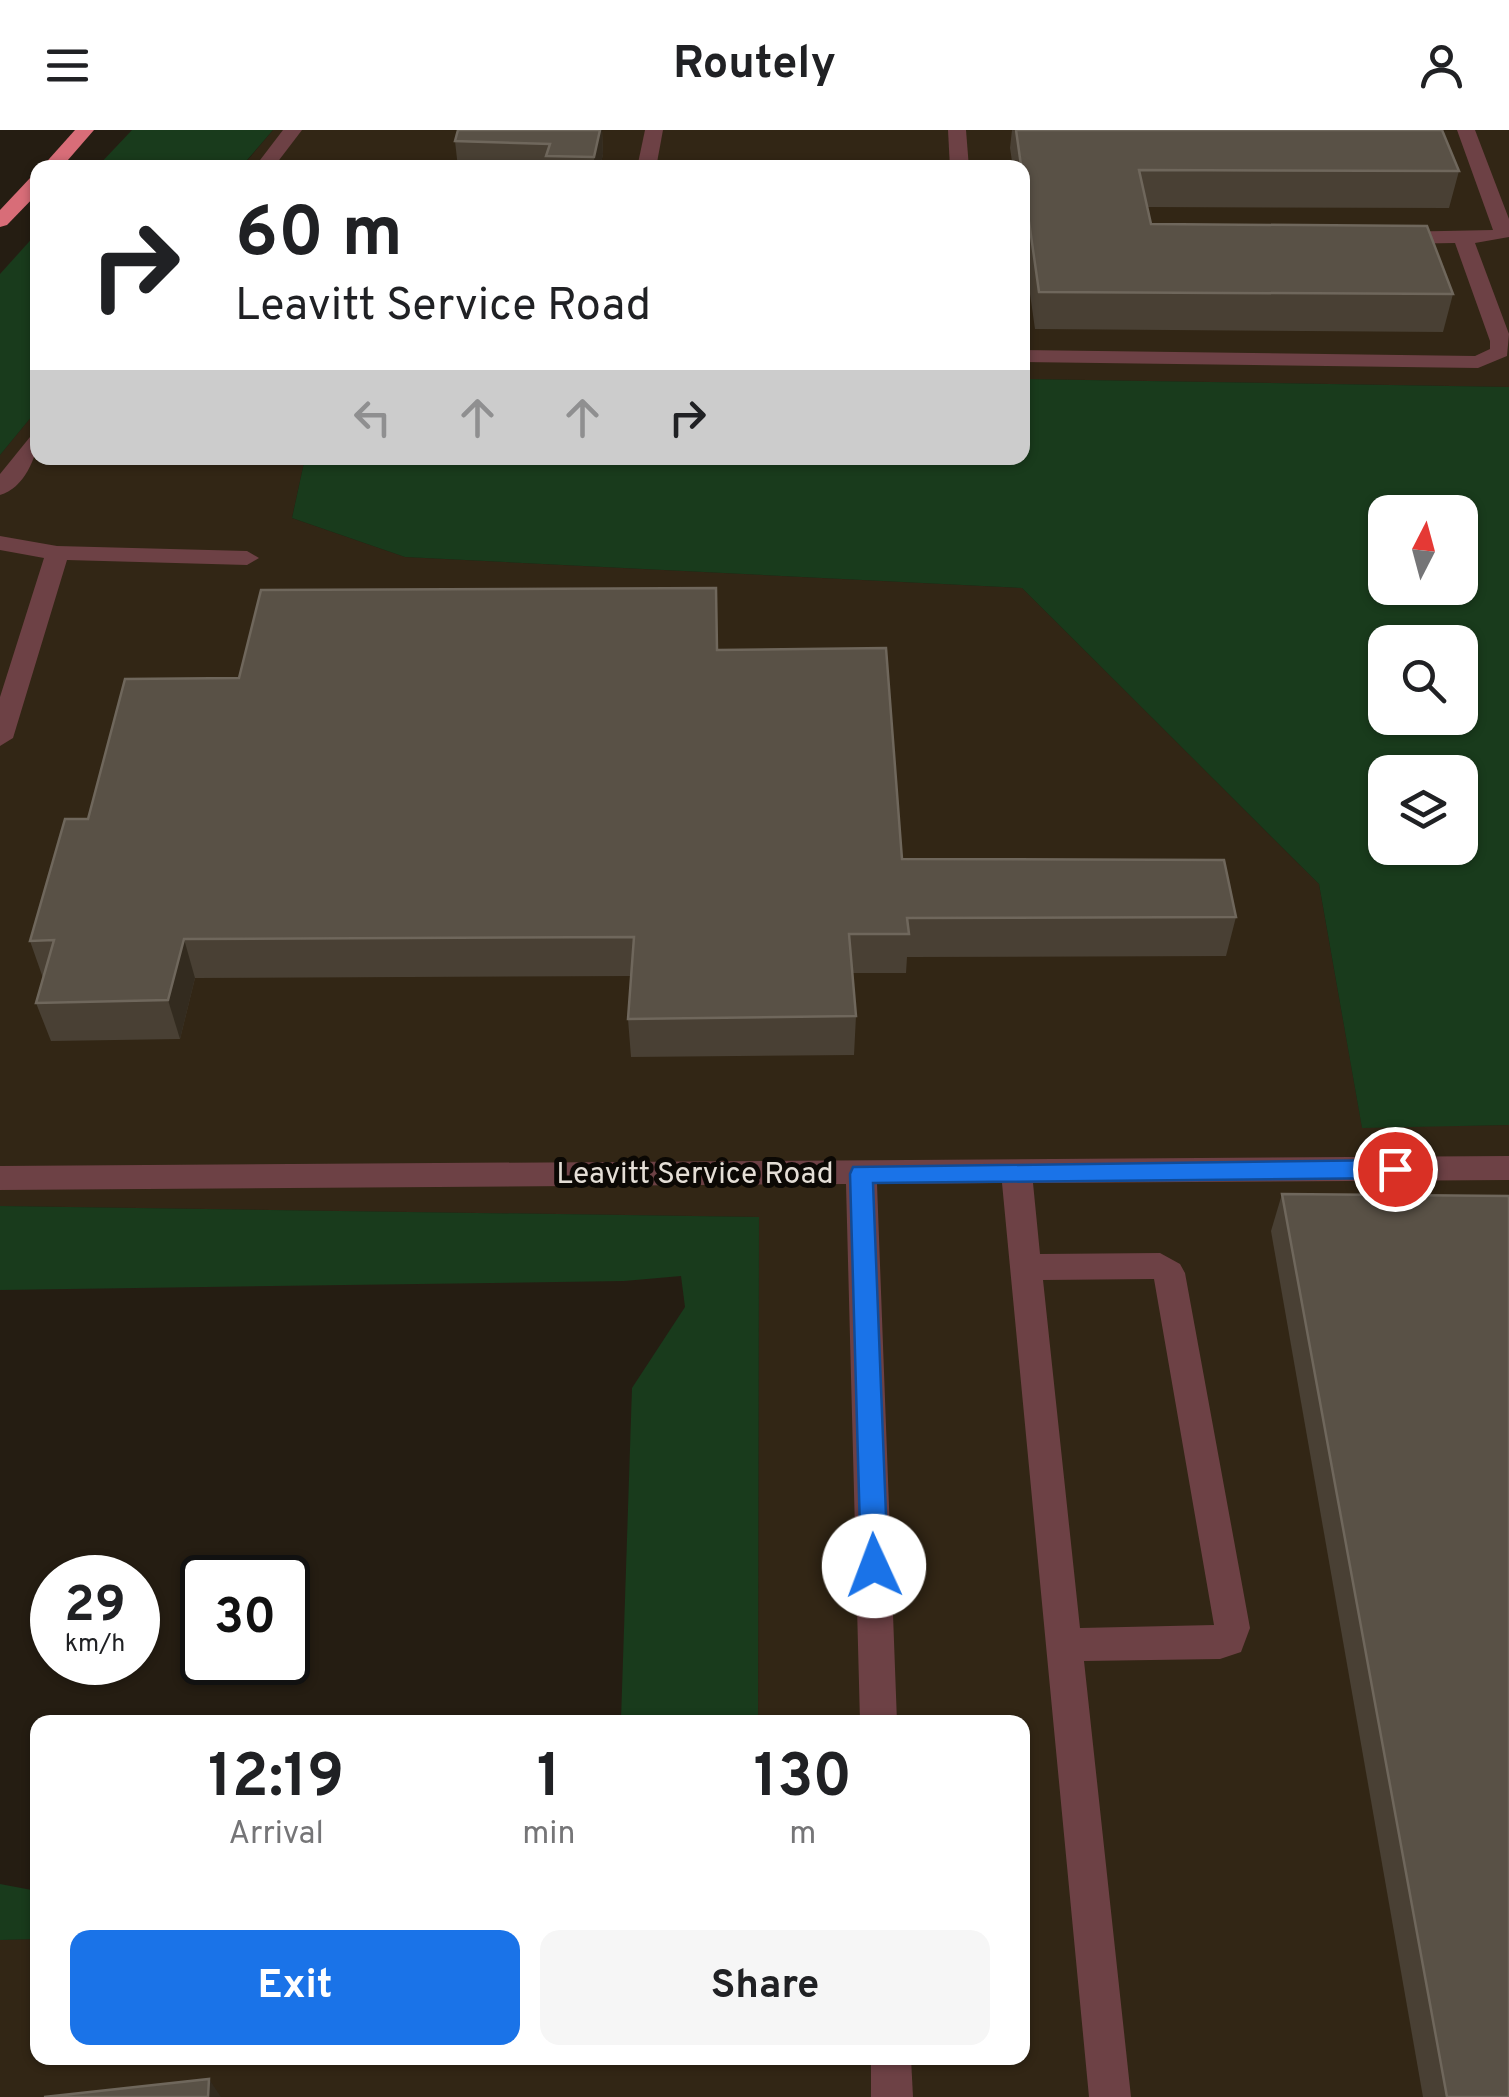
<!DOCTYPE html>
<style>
:root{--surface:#fff;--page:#f6f6f6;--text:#202124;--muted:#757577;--accent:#1a73e8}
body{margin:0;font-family:Overpass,sans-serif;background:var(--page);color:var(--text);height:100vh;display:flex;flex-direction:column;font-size:38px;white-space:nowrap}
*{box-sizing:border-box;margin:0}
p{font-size:32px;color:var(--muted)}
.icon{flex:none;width:55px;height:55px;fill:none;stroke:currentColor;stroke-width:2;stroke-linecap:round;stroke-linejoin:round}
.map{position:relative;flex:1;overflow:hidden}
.panel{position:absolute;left:30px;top:1585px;width:1000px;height:350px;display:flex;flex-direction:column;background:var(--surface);border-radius:20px;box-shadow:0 2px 8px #0004}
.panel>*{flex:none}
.hud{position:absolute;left:30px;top:30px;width:1000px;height:305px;border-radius:20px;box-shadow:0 2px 8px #0004;background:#fff;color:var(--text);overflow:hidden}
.needle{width:65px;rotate:6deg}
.fabs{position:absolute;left:1368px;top:365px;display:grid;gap:20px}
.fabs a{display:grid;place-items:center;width:110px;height:110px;border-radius:20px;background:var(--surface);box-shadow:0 2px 8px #0004;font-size:50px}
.speed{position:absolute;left:30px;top:1425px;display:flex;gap:20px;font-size:50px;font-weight:700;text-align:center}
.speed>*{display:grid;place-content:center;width:130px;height:130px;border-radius:50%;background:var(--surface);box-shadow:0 2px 8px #0004;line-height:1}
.speed small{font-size:25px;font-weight:400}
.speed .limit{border:5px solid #111;border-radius:15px;background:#fff;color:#111}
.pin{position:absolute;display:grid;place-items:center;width:85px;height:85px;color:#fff;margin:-42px;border:5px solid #fff;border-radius:50%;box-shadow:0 2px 10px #0007}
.me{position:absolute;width:110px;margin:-55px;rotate:358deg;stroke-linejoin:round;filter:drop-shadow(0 0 8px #0008)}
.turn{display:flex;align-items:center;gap:35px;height:210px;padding:0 40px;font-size:45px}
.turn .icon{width:130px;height:130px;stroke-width:2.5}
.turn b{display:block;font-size:70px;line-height:85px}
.lanes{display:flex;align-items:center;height:95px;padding:0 40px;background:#0003;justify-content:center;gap:50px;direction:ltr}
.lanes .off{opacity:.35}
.eta{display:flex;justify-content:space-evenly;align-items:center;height:170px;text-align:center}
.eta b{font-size:60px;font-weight:700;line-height:70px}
.primary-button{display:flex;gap:20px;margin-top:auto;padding:20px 40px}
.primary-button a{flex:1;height:115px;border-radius:20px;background:var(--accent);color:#fff;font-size:40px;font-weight:700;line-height:115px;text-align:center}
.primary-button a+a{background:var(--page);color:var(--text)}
header{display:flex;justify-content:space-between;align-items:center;height:130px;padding:0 40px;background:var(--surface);font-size:45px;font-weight:700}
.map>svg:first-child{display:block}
.built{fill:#322615}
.green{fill:#193b1c;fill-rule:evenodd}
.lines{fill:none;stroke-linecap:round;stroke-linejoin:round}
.minor{fill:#6d4145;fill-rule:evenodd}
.highway{fill:#d86d78;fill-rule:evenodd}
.wall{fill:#494034}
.shaded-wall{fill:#332b1f}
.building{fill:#595146;stroke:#6f675c;stroke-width:2.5}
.route{fill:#1a73e8;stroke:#114b97;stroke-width:2.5}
.labels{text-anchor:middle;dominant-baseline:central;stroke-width:10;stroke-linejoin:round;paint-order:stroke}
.street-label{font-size:30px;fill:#e4ded6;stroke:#0b0804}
</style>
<header><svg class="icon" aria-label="menu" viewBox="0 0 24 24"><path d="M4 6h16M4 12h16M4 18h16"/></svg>Routely<svg class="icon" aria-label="person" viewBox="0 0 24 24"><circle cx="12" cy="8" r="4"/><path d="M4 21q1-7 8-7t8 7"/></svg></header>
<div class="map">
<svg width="1509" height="1967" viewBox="0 0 1509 1967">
<rect width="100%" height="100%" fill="#251d12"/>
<g class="built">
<polygon points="273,0 1509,0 1509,257 1023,249 1022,38 241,38"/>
<polygon points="37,280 38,328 305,328 292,388 405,427 1022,458 1319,754 1362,997 1509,995 1509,1967 0,1967 0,1810 37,1809 38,1928 1022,1928 1022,1592 758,1592 759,1087 0,1076 0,325"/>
</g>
<g class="green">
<polygon points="132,0 273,0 241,37 97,37"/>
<polygon points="37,103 37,280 0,325 0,144"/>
<path d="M1023,249L1509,257V995L1362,998L1319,754L1022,458L405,427L292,388L305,328H1022ZM1385,382H1460V458H1385ZM1385,512H1460V588H1385ZM1385,642H1460V718H1385Z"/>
<polygon points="0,1076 759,1087 758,1592 621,1590 632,1258 685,1177 681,1146 624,1151 0,1160"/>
<polygon points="0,1754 37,1761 37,1809 0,1810"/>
</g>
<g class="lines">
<g class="minor">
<polygon points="283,0 302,0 273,38 254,38"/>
<polygon points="645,0 663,0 656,38 637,38"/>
<polygon points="948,0 966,0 969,38 950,38"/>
<polygon points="1457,0 1475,0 1509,89 1509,107 1475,113 1509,204 1507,226 1478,238 1022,232 1022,220 1475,226 1490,219 1490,211 1455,113 1394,114 1384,108 1394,102 1493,100"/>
<path d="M38,305C38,327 23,359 0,365V344L30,307Z"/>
<polygon points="0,406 57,416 247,421 259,428 247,435 67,430 13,608 0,616 0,567 44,428 0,420"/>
<path d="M1509,1026V1050L1033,1053L1040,1124L1160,1123L1180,1134L1185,1143L1250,1498L1241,1522L1220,1529L1084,1531L1131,1967H1089L1002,1053L877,1054L897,1592H860L846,1054L0,1060V1036ZM1154,1149L1214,1495L1080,1498L1043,1150Z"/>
<polygon points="871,1928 911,1928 913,1967 871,1967"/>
</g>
<g class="highway">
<polygon points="75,0 94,0 61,38 41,38"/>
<polygon points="38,45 38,63 7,95 0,97 0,80 31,47"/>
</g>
</g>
<g class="wall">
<polygon points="602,0 603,24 600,38 458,38 455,11"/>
<polygon points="1012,0 1459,41 1449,78 1147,77 1151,94 1453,164 1443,202 1035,199 1022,108 1022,38 1013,38 1010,18"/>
<polygon points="717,520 902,729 1236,787 1226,826 907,827 906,843 852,843 856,886 854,925 631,927 628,889 631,846 195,848 180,909 51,911 36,873 43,848 30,811 88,689 239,548"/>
<polygon points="1282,1064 1509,1967 1423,1967 1271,1101"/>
</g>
<g class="shaded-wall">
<polygon points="600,0 602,0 603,24 600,38 594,38 594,27"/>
<polygon points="184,809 195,848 180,909 168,870"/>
<polygon points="209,1949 221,1967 208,1967"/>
</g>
<g class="building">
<polygon points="458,0 600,0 594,27 546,26 550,14 455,11"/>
<polygon points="1016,0 1442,0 1459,41 1139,40 1151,94 1427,96 1453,164 1039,162"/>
<polygon points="716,458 717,520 886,518 902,729 1224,730 1236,787 907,788 909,804 849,804 856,886 628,889 634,807 184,809 168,870 36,873 54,810 30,811 65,689 88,689 125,549 239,548 261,460"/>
<polygon points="1282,1064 1509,1066 1509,1967 1447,1967"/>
<polygon points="209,1949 208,1967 44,1967"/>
</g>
<polygon class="route" points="1395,1030 1407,1039 1395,1048 873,1053 888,1436 884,1444 874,1448 865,1444 861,1436 850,1044 853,1037"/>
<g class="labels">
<g class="street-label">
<text x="695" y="1045">Leavitt Service Road</text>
</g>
</g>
</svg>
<div class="fabs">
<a><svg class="needle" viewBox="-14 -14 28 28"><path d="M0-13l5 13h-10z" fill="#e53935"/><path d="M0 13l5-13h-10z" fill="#757577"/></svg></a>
<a><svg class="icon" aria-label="search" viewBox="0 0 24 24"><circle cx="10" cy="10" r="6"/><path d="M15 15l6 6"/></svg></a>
<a><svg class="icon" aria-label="layers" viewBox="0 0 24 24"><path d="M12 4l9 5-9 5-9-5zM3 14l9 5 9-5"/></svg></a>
</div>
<div class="speed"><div>29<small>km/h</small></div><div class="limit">30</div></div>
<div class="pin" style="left:1395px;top:1039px;background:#d93025"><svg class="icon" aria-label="arrive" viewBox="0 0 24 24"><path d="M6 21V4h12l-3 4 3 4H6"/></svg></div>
<svg class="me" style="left:874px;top:1436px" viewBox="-20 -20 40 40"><circle r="19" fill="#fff"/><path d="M0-13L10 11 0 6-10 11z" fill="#1a73e8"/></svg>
<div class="hud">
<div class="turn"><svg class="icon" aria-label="right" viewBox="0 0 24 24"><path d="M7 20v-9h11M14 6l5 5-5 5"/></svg><div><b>60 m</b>Leavitt Service Road</div></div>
<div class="lanes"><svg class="icon off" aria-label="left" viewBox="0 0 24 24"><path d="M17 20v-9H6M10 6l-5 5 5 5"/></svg><svg class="icon off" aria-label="ahead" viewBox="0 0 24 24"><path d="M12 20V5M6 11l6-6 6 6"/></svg><svg class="icon off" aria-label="ahead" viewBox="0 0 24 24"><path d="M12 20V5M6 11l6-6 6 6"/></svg><svg class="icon" aria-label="right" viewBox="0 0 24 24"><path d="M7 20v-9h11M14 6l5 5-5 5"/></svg></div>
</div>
<section class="panel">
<div class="eta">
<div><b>12:19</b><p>Arrival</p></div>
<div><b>1</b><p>min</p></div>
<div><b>130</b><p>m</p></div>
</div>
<div class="primary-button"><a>Exit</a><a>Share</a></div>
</section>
</div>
